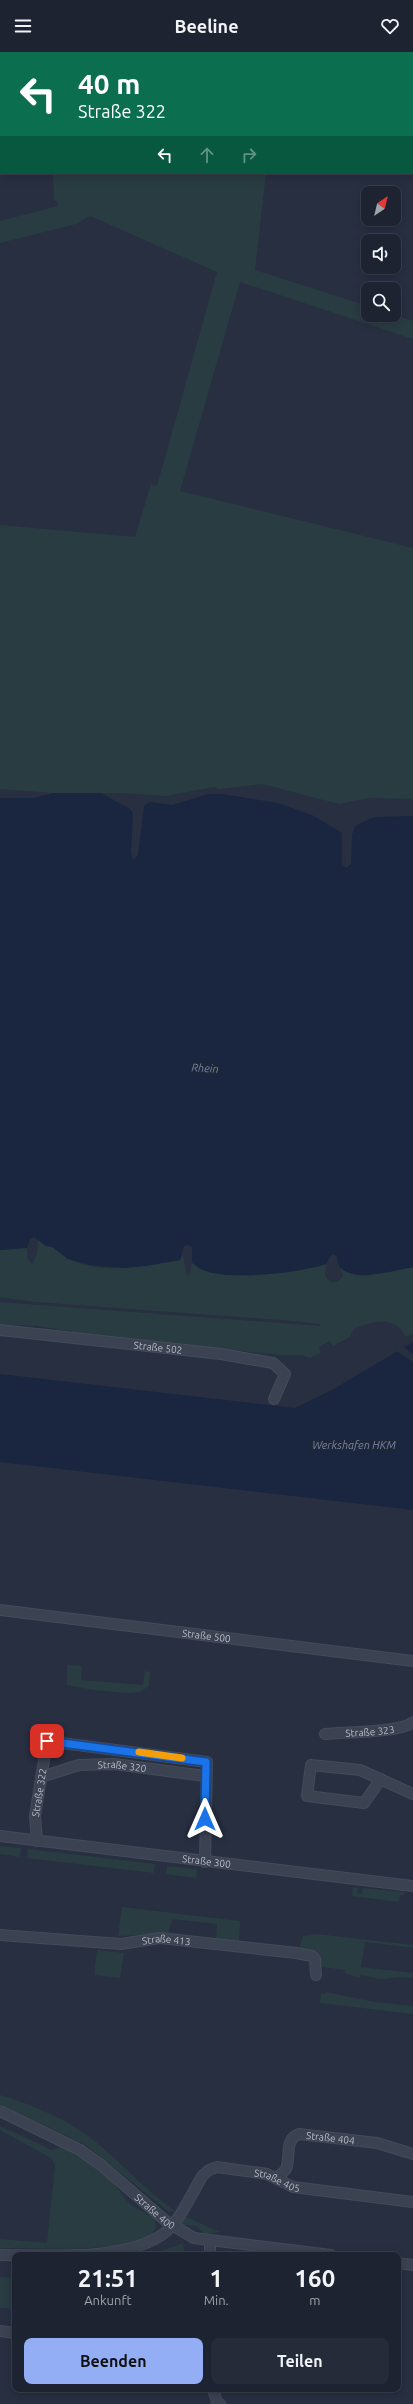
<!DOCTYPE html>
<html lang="de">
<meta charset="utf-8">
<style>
:root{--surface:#1d2331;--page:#252b39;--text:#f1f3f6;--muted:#a0a4ab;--line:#3b404d;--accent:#93aef5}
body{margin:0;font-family:Ubuntu,sans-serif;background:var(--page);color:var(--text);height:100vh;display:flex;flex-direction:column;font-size:15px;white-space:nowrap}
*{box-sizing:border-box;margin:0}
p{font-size:13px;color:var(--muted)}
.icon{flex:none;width:22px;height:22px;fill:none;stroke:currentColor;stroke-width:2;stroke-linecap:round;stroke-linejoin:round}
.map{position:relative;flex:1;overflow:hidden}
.side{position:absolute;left:12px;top:2200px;width:389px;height:140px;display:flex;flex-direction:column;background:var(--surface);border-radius:8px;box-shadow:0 2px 10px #0003,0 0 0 1px var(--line)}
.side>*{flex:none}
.hud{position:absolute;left:0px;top:0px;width:413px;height:122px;box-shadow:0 2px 10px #0003,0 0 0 1px var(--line);background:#0b6e4f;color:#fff;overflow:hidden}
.needle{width:26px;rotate:35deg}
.tools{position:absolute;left:361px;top:134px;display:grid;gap:8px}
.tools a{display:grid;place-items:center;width:40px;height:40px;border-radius:8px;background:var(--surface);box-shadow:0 2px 10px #0003,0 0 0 1px var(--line);font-size:20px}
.pin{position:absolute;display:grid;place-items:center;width:34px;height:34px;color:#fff;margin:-17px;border-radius:8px;box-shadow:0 2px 6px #0006}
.me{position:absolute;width:44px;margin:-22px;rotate:0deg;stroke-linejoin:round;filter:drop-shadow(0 0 3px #0008)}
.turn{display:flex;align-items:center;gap:14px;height:84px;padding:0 12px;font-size:18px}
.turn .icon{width:52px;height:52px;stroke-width:2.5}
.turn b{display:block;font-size:28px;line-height:34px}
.lanes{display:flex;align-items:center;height:38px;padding:0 12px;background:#0003;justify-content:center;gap:20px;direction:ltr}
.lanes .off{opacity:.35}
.eta{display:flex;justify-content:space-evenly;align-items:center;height:68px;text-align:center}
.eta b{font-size:24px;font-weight:700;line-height:28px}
.action{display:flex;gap:8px;margin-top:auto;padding:8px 12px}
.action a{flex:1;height:46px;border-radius:8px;background:var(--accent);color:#111;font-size:16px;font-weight:700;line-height:46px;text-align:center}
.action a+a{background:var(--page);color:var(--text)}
header{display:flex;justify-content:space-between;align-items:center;height:52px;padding:0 12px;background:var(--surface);font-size:18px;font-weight:700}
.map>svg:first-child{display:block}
.green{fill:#293c42}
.water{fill:#1a253f}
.pier{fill:#272f41}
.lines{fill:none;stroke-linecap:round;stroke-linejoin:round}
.street-casing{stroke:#454b5a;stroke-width:12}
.street{stroke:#3b4251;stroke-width:10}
.route-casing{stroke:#114b97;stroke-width:10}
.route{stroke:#1a73e8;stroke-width:7}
.slow{stroke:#f59e0b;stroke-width:7}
.labels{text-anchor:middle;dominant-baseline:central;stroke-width:4;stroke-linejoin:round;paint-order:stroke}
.street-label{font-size:10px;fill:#b8bdcb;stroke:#202736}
.water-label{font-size:11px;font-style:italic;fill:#7384a8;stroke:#202736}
</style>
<header><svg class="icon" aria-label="menu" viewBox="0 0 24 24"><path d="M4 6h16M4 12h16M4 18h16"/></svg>Beeline<svg class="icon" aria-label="heart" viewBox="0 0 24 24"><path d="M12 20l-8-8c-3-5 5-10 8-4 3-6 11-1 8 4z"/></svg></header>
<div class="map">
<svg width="413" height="2352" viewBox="0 0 413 2352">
<rect width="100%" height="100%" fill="#272f41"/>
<g class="green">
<polygon points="0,0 413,0 413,65 412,1 1,1 1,11"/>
<polygon points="53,121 266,121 255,218 368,254 368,263 394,263 413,269 413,287 240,230 180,439 413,496 413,747 370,746 339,752 262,732 219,737 214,735 166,744 122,741 53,741 0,737 0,473 135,485 151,432 157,434 217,220 90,164 76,172 0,191 0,169 58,154 58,150 54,148"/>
<path d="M38,1188C43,1193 48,1192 54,1196C59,1199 63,1204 69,1207C103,1224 145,1213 180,1208L183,1203L187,1224L189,1223L192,1211C196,1213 199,1217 203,1218C229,1229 299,1221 326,1212L325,1223L330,1230H338L343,1224L340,1215L355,1223L365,1224L413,1215V1282L406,1285C395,1263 372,1269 354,1277L350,1285L333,1294L330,1289L319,1295L321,1301L310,1306L302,1303H279L86,1282L37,1274L0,1272V1250L320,1274V1272L294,1269L35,1250L0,1245V1198L27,1196V1206L32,1212L37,1202Z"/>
<polygon points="67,1613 82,1614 81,1628 143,1633 145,1619 150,1620 149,1634 140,1640 127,1641 93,1638 67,1633"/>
<polygon points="0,1794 21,1796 20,1805 0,1802"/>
<polygon points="28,1797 155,1812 154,1821 27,1806"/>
<polygon points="167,1814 197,1817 196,1826 166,1822"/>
<polygon points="353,1835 358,1836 357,1841 362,1842 363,1836 404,1840 404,1843 400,1843 399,1850 352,1844"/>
<polygon points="122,1855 240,1869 239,1890 216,1887 217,1872 172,1867 168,1882 118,1884"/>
<path d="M317,1882L413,1893V1896L365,1890L361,1915L413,1921V1926C403,1925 395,1925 385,1927C379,1928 369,1924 361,1923L360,1926L345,1921V1918L322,1915L320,1904L302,1898L300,1894L303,1884Z"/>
<polygon points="97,1898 124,1901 120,1926 94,1923"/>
<polygon points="326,1940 375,1950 413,1954 413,1962 320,1951 321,1941 326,1942"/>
<path d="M0,2043C29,2052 60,2064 85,2082C118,2105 142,2137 175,2159L169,2160L86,2093L0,2052Z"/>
<path d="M0,2074L52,2098L61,2095C81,2105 105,2120 119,2138C123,2143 125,2147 130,2152C136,2157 152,2164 154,2166C157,2171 156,2177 153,2181C132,2202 31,2196 0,2196V2187L47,2191L55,2113L51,2106L0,2078Z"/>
<polygon points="184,2164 220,2180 205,2182 196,2174 184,2173 181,2170"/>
<polygon points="181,2192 183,2192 185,2203 148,2203"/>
<polygon points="0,2225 15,2226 15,2257 0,2256"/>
</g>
<g class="water">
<path d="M53,741H101L130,757L133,761L131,800L133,808L138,803L144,754L150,750L172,753L209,742H222L278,751L314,764L342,781V812L346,816L351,812L352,783L355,774L374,765L413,764V1215C396,1218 336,1236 337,1204L332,1202L326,1212C299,1221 229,1229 203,1218C199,1217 196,1213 192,1211V1195L188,1193L184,1194L180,1208L146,1214L123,1216L90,1213L68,1207L52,1195L46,1194L34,1185L30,1187L27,1196L0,1198V746H34Z"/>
<polygon points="413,1290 413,1458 0,1410 0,1322 295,1356 332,1338"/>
</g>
<polygon class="pier" points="402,1294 413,1302 413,1310 395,1298"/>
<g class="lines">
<g class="street-casing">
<g id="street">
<path id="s1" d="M0,1278L221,1302L273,1311L285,1322L274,1347"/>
<path id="s2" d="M0,1558L413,1609"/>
<path id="s3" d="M325,1682C343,1680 402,1681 413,1670"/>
<path id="s4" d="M41,1725L79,1713L114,1712L205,1724"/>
<polyline points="381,1727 364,1751 307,1744 311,1713 360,1718 413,1742"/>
<path id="s5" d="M0,1784L413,1834"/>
<path id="s6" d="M37,1789L35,1764L47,1689L207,1710L205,1810"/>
<path id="s7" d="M0,1883L121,1892L160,1886L296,1901L312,1904L315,1907L316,1923"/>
<path id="s8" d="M0,2059L80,2098L101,2113L167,2170L194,2186L331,2203"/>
<path id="s9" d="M277,2126C280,2123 284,2120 286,2117C291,2105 284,2087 299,2082L377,2091L413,2102"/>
<path id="s10" d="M0,2203C46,2203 141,2211 173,2173C185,2158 193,2139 203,2123L209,2118L217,2115L267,2122L293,2135L413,2150"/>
<polyline points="210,2203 210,2189"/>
<polyline points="398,2211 413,2213"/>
<polyline points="0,2279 15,2281"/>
<polyline points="213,2337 217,2350 220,2352"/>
</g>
</g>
<use href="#street" class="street"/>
</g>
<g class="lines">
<g class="route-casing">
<polyline id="route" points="47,1689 206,1710 205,1767"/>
</g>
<use href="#route" class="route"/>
<polyline class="slow" points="139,1700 182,1706"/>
</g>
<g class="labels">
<g class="street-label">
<text stroke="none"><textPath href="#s1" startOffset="159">Straße 502</textPath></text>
<text stroke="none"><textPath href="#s2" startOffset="208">Straße 500</textPath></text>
<text stroke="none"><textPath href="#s3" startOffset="45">Straße 323</textPath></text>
<text stroke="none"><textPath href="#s4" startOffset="83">Straße 320</textPath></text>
<text stroke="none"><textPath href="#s6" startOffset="49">Straße 322</textPath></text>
<text stroke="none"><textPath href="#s5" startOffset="208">Straße 300</textPath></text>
<text stroke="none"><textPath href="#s7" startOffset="167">Straße 413</textPath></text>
<text stroke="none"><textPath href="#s9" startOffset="84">Straße 404</textPath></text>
<text stroke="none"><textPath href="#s10" startOffset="317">Straße 405</textPath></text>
<text stroke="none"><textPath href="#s8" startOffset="186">Straße 400</textPath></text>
</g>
<g class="water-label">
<text transform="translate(205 1016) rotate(3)">Rhein</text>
<text x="354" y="1393">Werkshafen HKM</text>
</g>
</g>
</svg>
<div class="tools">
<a><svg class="needle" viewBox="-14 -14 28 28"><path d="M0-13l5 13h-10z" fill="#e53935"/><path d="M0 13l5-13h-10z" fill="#a0a4ab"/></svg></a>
<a><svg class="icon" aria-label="sound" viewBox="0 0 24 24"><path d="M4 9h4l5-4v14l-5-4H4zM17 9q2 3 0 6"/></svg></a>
<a><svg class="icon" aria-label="search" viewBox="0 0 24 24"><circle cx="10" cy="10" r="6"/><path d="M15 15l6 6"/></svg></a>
</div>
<div class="pin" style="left:47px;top:1689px;background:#d93025"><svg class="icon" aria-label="arrive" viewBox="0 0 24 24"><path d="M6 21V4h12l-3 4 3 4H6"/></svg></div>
<svg class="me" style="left:205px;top:1767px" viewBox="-20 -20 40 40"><path d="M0-17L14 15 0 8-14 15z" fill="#1a73e8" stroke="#fff" stroke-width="4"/></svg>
<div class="hud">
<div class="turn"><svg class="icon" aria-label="left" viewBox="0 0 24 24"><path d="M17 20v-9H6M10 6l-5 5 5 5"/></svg><div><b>40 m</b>Straße 322</div></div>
<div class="lanes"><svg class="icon" aria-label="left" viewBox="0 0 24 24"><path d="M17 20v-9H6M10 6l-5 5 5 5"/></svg><svg class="icon off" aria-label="ahead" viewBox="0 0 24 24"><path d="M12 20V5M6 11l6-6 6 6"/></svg><svg class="icon off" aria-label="right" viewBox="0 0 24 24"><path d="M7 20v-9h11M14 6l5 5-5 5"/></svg></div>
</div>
<section class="side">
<div class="eta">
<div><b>21:51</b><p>Ankunft</p></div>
<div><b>1</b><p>Min.</p></div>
<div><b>160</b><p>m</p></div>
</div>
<div class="action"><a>Beenden</a><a>Teilen</a></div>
</section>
</div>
